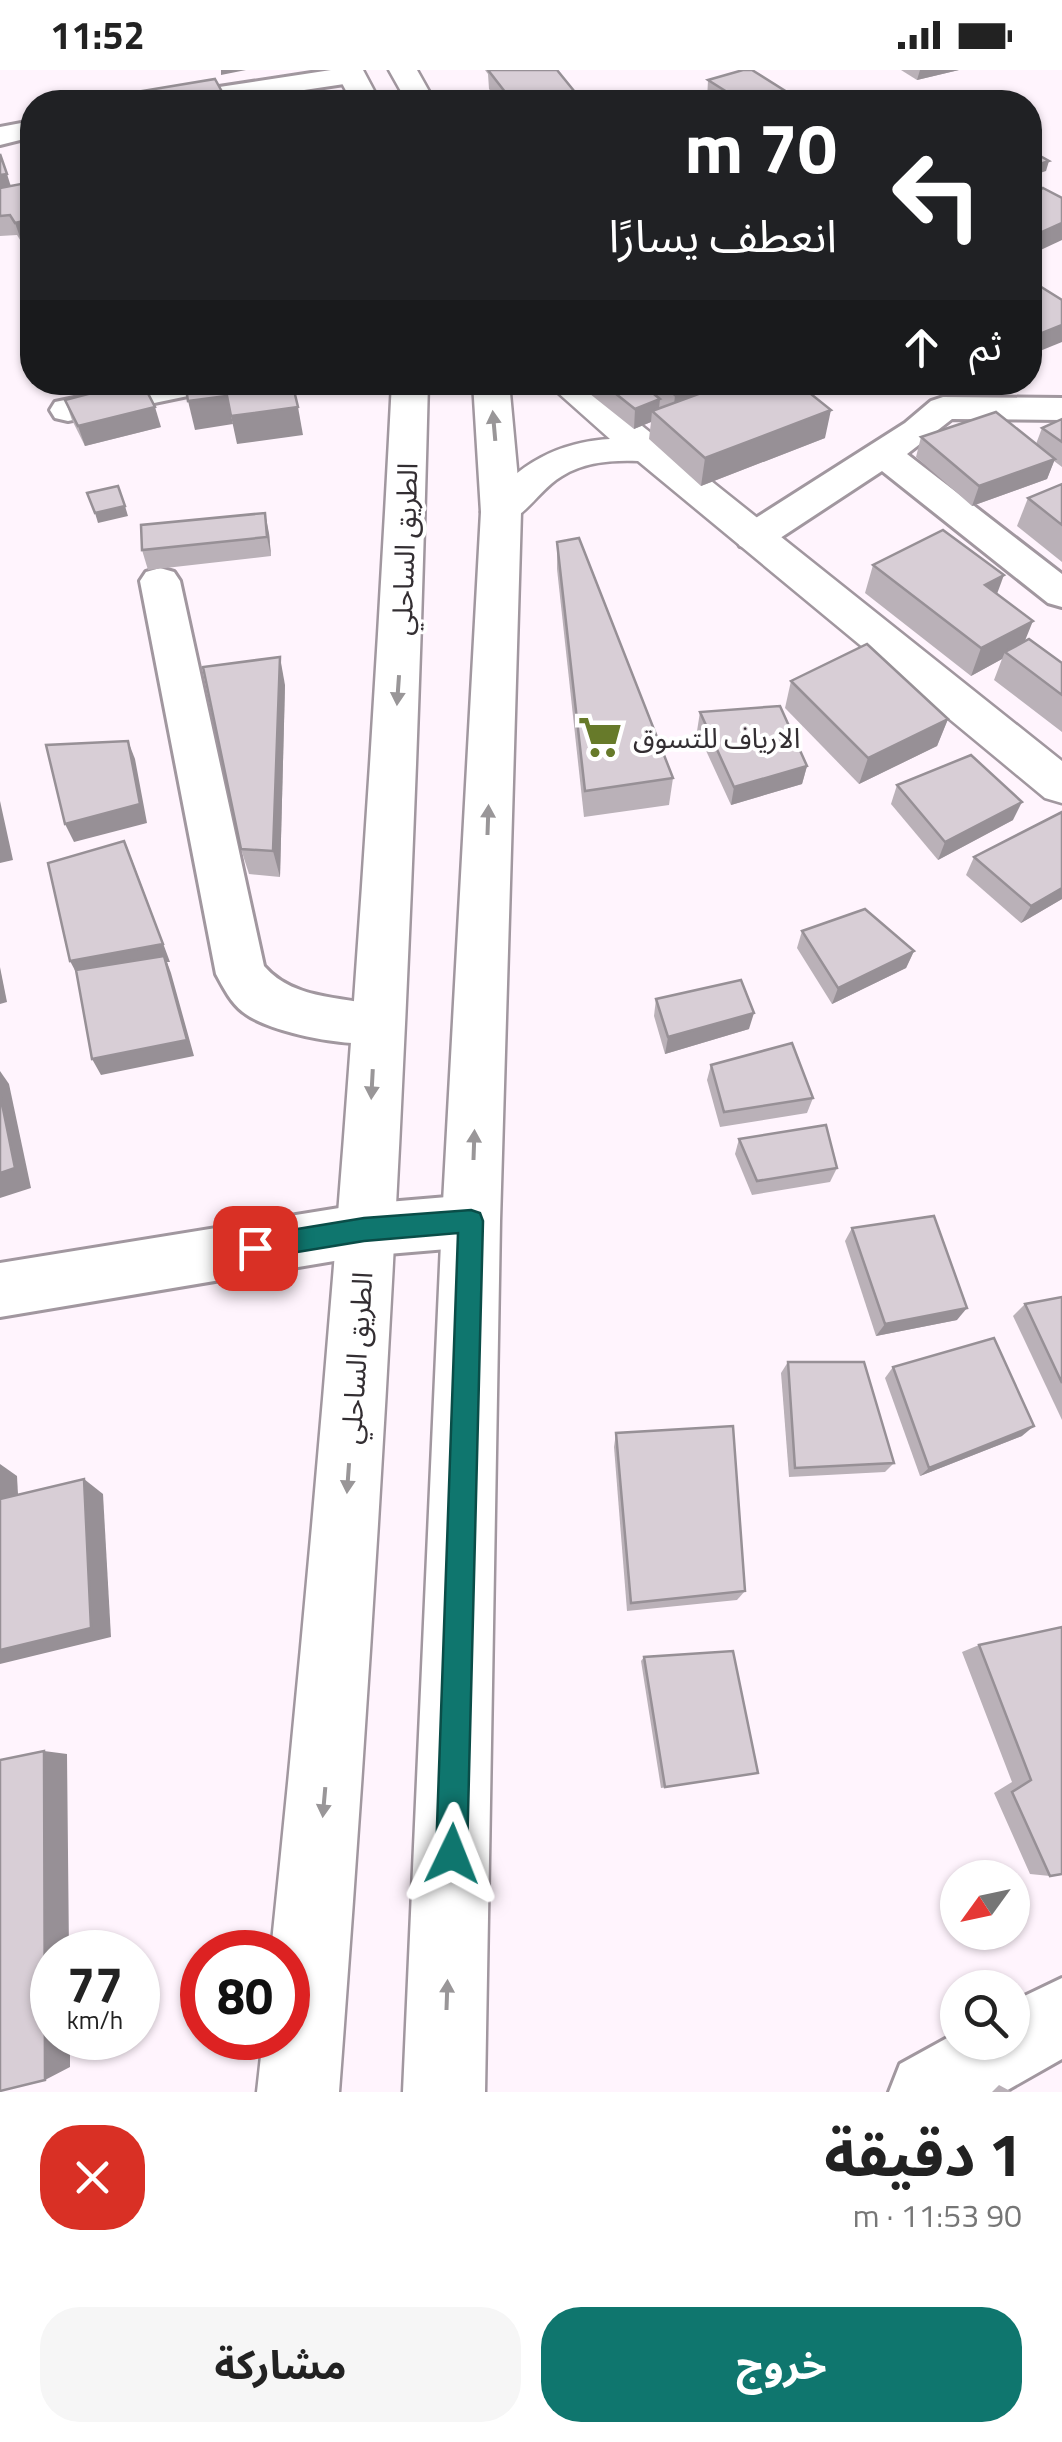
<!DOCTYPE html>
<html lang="ar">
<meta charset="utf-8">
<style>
:root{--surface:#fff;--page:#f6f6f6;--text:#222;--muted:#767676;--accent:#0f766e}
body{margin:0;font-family:"Titillium Web","Noto Sans Arabic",sans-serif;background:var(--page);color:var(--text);direction:rtl;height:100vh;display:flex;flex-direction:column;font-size:38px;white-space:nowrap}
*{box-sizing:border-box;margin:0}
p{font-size:32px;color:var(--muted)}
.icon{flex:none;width:55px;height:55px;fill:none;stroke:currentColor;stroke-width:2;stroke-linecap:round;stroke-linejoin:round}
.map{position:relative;height:2022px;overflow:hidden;direction:ltr}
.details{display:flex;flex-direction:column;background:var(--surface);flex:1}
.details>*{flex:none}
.guide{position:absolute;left:20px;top:20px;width:1022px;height:305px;border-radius:40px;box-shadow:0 2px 8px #0004;direction:rtl;background:#202124;color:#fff;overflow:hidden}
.needle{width:65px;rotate:237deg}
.controls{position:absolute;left:940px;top:1790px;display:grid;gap:20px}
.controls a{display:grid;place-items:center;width:90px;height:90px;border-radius:50%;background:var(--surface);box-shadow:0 2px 8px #0004;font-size:50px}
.speed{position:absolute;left:30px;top:1860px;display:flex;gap:20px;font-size:50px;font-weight:700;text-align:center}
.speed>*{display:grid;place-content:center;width:130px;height:130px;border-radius:50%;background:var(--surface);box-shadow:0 2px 8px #0004;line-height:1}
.speed small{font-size:25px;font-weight:400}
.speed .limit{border:15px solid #d22;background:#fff;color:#111}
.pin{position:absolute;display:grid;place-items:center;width:85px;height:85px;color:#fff;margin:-42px;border-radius:20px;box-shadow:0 5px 15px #0006}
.me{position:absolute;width:110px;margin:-55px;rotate:2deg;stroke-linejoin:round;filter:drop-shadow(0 0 8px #0008)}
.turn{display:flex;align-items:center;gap:35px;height:210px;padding:0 40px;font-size:45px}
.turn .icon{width:130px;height:130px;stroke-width:2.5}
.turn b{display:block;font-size:70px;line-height:85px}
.then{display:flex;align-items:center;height:95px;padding:0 40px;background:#0003;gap:20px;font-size:38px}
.round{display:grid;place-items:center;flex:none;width:105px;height:105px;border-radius:40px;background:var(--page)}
.head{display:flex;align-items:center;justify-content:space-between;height:170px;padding:0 40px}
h1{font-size:60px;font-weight:700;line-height:75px}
.primary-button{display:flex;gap:20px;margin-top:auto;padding:20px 40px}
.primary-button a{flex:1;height:115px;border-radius:40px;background:var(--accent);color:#fff;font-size:40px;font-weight:700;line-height:115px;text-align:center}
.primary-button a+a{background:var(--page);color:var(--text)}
.status{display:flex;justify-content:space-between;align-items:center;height:70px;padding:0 50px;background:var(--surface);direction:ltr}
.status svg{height:28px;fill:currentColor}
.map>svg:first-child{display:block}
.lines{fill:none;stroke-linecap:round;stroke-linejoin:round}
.street-casing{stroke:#a1979f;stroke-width:6}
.primary-casing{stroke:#a1979f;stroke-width:5}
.highway-casing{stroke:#a1979f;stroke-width:5}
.street{fill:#fff;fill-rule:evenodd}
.primary{fill:#fff;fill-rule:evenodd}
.highway{fill:#fff;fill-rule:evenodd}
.wall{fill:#bab1b8}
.shaded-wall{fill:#979096}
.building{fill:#d8ced6;stroke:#979096;stroke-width:2.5}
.oneway{fill:#999698}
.route{fill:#0f766e;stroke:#0a4d48;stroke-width:2.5}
.labels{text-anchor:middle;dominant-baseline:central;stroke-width:8;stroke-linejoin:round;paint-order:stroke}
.street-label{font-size:28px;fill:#332e32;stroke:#fff}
.poi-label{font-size:28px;fill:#332e32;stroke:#fff;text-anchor:start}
</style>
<div class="status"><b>11:52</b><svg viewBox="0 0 49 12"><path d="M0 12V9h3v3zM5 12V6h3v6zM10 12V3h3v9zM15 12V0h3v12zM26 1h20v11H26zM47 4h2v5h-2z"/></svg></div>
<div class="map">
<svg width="1062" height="2022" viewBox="0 0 1062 2022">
<rect width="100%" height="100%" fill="#fff4fd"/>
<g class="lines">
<g class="street-casing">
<g id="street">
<polygon points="331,0 361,0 364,5 351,13 224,32 159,32 173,24"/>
<polygon points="32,51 32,67 0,75 0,57"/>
<polygon points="152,312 224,312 219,319 207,322 68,351 55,348 50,340 55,332"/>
<polygon points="943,327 1062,328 1062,350 952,349 907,384 1062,504 1062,537 1048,533 882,401 768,476 754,479 740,476 735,467 740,458 905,353 931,331"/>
<path d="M160,498L174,502L180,511L264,896C296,933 349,925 393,940L401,955L393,970C362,981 270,964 243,942C231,933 223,917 216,904L140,511L146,502Z"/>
<polygon points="471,1125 491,1133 499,1151 491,1169 471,1177 364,1186 0,1247 0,1193 364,1134"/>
<polygon points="1062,1908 1062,1989 1004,2022 889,2022 900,1994 958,1962 958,1972 1012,1972 1012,1932"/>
</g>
</g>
<g class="primary-casing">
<path id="primary" d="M546,312H587L1062,691V733L1045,728L638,391C611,390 585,392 562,406C534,422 522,460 487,451L481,442L487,433C519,394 558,372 610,369Z"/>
</g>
<g class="highway-casing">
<g id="highway">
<polygon points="335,0 363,0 380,32 352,32"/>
<polygon points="389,0 417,0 435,32 407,32"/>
<path d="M392,312H428C414,883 382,1453 339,2022H257L263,1968H288V1882H271C325,1361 365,836 392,312Z"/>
<polygon points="473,312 509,312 521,442 500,1151 485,2022 403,2022 442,1151 481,442"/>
</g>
</g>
<use href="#street" class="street"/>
<use href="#primary" class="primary"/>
<use href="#highway" class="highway"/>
</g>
<g class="wall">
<polygon points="485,0 557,0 579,27 579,32 499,32 489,19 488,4"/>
<polygon points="901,0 959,0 917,10"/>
<polygon points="708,10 798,29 798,32 698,32 707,30"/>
<polygon points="0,84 10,116 32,118 32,170 22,173 17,165 0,166"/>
<polygon points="575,312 639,312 643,315 643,312 853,312 810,323 825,368 701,416 649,369 651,352 634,359"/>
<polygon points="65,330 161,357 85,376 72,350"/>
<polygon points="1062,349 1062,397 1054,391 1047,409 972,436 916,387 921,367 1036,374 1042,358"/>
<polygon points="1062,414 1062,492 1017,456 1028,428"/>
<polygon points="269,463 271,486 148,500 142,480"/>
<polygon points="557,472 673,708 669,735 584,747 557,499"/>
<polygon points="873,495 997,524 1024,572 1062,593 1062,662 994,610 1002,589 971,606 865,523"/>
<polygon points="791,611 948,649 937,676 859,714 785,638"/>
<polygon points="285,615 280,807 249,804 241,779"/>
<polygon points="700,642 807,696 802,714 731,735 697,661"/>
<polygon points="897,715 1013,750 938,790 891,734"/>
<polygon points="1062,742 1062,829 1021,853 966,805 974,787"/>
<polygon points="802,861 914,881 906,898 832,934 797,878"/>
<polygon points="656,929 749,959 665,984 654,946"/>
<polygon points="711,995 813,1028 807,1043 720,1057 707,1010"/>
<polygon points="739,1069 837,1098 830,1112 752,1125 735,1084"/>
<polygon points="852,1158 957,1250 876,1266 845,1171"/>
<polygon points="1062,1227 1062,1350 1013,1246 1025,1234"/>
<polygon points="788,1292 894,1393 885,1402 789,1407 781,1303"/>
<polygon points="893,1297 1022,1366 920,1406 885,1308"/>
<polygon points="616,1363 745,1521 737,1530 627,1541 614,1377"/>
<polygon points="1062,1557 1050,1806 1030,1804 994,1723 1012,1712 962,1582 979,1575"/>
<polygon points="644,1587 758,1703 661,1718 641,1591"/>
<polygon points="999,2015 1012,2022 992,2022"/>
</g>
<g class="shaded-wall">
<polygon points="221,0 246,0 221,5"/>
<polygon points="920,0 959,0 917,10"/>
<polygon points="579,27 579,32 543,32"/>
<polygon points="1049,91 1046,101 1031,106 1034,96"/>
<polygon points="7,104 13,123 0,126 0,105"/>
<polygon points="32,149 32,170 22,173 15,153"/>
<polygon points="1062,153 1062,170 1030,185 1031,167"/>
<polygon points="1062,255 1062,272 1030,285 1030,274 1032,267"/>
<polygon points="708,312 735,312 673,345 675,325"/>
<polygon points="799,312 853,312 797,327"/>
<polygon points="227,326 233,354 195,360 188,331"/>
<polygon points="660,329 658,347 652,341 651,352 634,359 635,339"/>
<polygon points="155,337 161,357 85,376 78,356"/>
<polygon points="298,337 303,365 237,374 231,346"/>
<polygon points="831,340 825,368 701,416 705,388"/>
<polygon points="1055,389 1047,409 972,436 979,416"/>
<polygon points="125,436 128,446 98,453 95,443"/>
<polygon points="265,443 269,463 271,486 267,467"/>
<polygon points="1004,505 994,532 985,515"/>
<polygon points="1033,551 1022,578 1005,582 1002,589 971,606 981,578"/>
<polygon points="280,587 285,615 280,807 273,781"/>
<polygon points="948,649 937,676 859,714 868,688"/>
<polygon points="128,671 135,689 147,753 74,772 65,754"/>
<polygon points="807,696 802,714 731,735 734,717"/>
<polygon points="0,731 13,790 0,793"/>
<polygon points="1022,732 1013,750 938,790 945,772"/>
<polygon points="132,790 170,892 167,892 171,903 194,986 101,1005 92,989 79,908 70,891"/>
<polygon points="1062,818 1062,829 1021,853 1031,836"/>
<polygon points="914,881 906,898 832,934 838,918"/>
<polygon points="0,897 7,932 0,934"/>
<polygon points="754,943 749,959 665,984 668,967"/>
<polygon points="0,1001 9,1014 31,1118 0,1128"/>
<polygon points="967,1238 957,1250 876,1266 885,1254"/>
<polygon points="1034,1356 1022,1366 920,1406 929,1398"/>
<polygon points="0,1394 17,1406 19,1443 0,1432"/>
<polygon points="84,1409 103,1424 111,1567 0,1594 0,1580"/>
<polygon points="44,1681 67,1684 69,1882 52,1882 52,1968 70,1968 70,1997 45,2010"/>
</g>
<g class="building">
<polygon points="488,0 557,0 579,27 543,32 513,32"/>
<polygon points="743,0 752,0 798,29 785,32 743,32 708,10"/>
<polygon points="215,9 226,29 204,32 83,32 82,31"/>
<polygon points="277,22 283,29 293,27 298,32 251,32 247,28"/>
<polygon points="719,25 732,32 698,32"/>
<polygon points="1033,82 1049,91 1034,96 1030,94 1030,83"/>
<polygon points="0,84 7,104 0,105"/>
<polygon points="26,113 32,118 32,149 15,153 10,145 0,146 0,118"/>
<polygon points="1043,118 1062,128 1062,153 1031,167 1030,124"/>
<polygon points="1030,210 1062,230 1062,255 1032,267 1030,266"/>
<polygon points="134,312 142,312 155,337 78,356 65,330"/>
<polygon points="185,312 292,312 298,337 231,346 227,326 188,331"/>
<polygon points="601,312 639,312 660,329 635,339"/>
<polygon points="658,312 708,312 675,325"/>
<polygon points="731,312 796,312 831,340 705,388 652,341"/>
<polygon points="996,342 1055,389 979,416 921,367"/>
<polygon points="1062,349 1062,372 1042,358"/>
<polygon points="1062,414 1062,455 1028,428"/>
<polygon points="118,416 125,436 95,443 87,423"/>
<polygon points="265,443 267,467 142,480 141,455"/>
<polygon points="943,460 1004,505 985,515 1033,551 981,578 873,495"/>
<polygon points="579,468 673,708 585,721 557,472"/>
<polygon points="1029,569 1062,593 1062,625 1005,582"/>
<polygon points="867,574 948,649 868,688 791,611"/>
<polygon points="280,587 273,781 241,779 203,597"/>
<polygon points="780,636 807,696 734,717 700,642"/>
<polygon points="128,671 140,734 65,754 46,675"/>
<polygon points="971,685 1022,732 945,772 897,715"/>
<polygon points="1062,742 1062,818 1031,836 974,787"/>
<polygon points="124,771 163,874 70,891 48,793"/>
<polygon points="865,839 914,881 838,918 802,861"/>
<polygon points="164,886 187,970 92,989 76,900"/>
<polygon points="741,910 754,943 668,967 656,929"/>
<polygon points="792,973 813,1028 724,1042 711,995"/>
<polygon points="0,1024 15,1098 0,1103"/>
<polygon points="826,1055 837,1098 757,1111 739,1069"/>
<polygon points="934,1146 967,1238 885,1254 852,1158"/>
<polygon points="1062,1227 1062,1313 1025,1234"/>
<polygon points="994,1268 1034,1356 929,1398 893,1297"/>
<polygon points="788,1292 864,1292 894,1393 795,1398"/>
<polygon points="733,1356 745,1521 631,1533 616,1363"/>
<polygon points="84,1409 91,1558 0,1580 0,1429"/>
<polygon points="1062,1557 1062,1804 1050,1806 1012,1722 1031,1710 979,1575"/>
<polygon points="733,1581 758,1703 665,1717 644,1587"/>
<polygon points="44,1681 45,2010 0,2021 0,1690"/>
</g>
<defs><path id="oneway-solid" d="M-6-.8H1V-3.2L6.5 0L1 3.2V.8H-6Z" transform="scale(2.5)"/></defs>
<g class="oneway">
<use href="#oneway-solid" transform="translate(494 356) rotate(-95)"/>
<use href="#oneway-solid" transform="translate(398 620) rotate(94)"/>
<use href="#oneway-solid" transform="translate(488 750) rotate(-88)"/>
<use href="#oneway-solid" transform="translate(372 1014) rotate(93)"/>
<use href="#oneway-solid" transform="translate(474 1075) rotate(-88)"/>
<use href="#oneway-solid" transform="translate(348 1408) rotate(94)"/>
<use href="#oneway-solid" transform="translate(324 1732) rotate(95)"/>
<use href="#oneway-solid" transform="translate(447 1925) rotate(-88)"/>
</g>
<polygon class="route" points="471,1140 480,1143 483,1151 467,1784 463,1796 452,1800 440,1796 436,1784 458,1163 364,1171 255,1189 246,1186 243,1178 246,1170 255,1166 364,1148"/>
<defs>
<g id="supermarket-bare" transform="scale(3.45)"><path d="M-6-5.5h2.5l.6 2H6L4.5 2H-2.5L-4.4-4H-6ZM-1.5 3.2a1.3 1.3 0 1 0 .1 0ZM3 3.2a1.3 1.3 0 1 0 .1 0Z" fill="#677a2a" stroke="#fff" stroke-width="2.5" paint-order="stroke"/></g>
</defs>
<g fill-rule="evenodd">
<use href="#supermarket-bare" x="600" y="667"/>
</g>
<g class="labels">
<g class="street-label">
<text transform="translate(404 479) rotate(-88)">الطريق الساحلي</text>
<text transform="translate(356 1288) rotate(-86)">الطريق الساحلي</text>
</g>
<g class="poi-label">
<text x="633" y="667">الارياف للتسوق</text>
</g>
</g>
</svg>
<div class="controls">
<a><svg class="needle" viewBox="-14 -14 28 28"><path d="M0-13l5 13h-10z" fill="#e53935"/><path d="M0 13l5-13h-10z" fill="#767676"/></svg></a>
<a><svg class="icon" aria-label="search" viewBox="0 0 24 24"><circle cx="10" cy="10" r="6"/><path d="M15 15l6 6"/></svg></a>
</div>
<div class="speed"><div>77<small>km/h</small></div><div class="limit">80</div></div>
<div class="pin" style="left:255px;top:1178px;background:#d93025"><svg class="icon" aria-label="arrive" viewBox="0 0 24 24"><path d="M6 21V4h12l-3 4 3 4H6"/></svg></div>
<svg class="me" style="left:452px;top:1784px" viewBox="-20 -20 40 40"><path d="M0-17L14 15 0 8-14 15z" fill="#0f766e" stroke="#fff" stroke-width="4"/></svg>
<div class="guide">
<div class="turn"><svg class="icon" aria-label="left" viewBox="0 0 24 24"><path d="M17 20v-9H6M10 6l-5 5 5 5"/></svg><div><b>70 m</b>انعطف يسارًا</div></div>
<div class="then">ثم<svg class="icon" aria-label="ahead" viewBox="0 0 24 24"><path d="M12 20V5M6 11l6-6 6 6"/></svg></div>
</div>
</div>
<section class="details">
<div class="head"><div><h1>1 دقيقة</h1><p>90 m · 11:53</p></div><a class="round" style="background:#d93025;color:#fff"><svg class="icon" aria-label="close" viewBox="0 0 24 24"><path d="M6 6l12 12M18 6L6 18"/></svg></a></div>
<div class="primary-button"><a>خروج</a><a>مشاركة</a></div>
</section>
